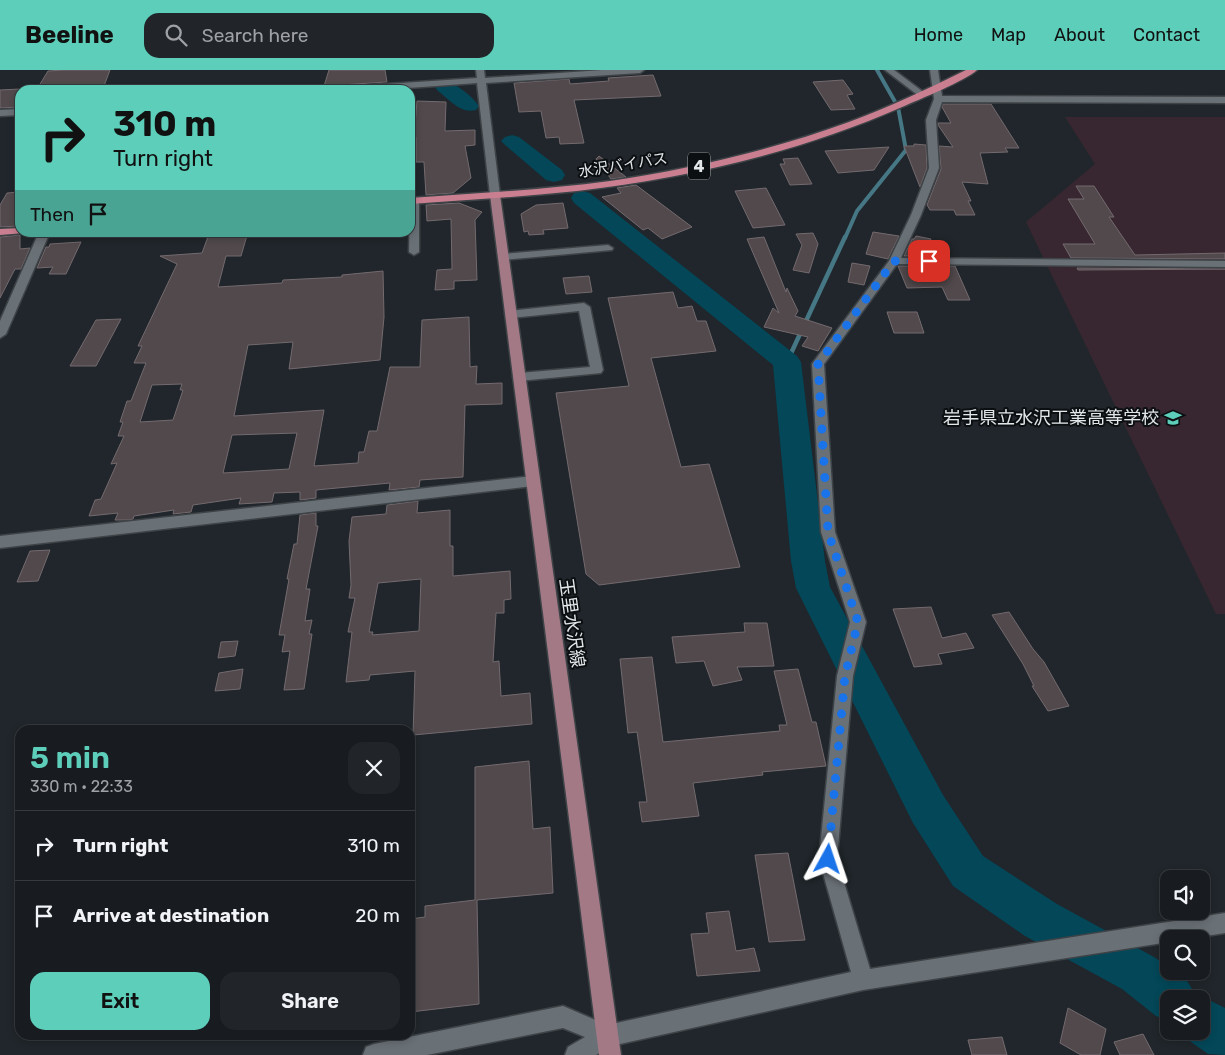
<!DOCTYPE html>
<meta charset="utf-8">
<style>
:root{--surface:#181c20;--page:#212529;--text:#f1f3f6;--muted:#9fa1a5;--line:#363a3e;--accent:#5dceb9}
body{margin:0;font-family:Rubik,"Noto Sans JP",sans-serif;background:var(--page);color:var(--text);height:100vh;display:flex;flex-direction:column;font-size:19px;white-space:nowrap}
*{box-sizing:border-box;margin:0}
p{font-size:16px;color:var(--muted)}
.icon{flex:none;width:28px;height:28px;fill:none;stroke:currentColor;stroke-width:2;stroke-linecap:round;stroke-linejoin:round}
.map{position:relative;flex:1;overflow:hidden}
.side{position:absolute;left:15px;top:655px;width:400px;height:315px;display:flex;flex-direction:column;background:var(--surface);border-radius:15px;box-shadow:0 2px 8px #0003,0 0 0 1px var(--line)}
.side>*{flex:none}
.hud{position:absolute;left:15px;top:15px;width:400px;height:152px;border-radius:15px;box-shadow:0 2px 8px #0003,0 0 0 1px var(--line);background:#5dceb9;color:#111;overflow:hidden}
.buttons{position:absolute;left:1160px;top:800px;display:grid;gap:10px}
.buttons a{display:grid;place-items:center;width:50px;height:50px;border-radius:10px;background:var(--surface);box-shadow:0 2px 8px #0003,0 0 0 1px var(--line);font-size:25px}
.pin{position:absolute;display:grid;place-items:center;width:42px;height:42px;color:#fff;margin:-21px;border-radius:10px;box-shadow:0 2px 8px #0006}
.me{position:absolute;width:55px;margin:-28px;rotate:5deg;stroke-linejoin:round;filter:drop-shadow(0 0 4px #0008)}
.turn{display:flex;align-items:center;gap:18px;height:105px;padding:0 15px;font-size:22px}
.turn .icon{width:65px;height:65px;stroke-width:2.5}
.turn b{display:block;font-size:35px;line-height:42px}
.then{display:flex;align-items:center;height:48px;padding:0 15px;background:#0003;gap:10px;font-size:19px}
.round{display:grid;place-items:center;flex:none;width:52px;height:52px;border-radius:15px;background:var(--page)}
.overview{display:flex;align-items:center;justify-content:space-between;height:85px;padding:0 15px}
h1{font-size:30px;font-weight:600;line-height:38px;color:var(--accent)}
.primary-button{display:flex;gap:10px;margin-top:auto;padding:10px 15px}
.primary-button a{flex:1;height:58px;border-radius:15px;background:var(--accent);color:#111;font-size:20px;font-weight:600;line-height:58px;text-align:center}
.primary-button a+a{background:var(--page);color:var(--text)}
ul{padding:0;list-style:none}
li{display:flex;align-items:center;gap:15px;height:70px;padding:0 15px;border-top:1px solid var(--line)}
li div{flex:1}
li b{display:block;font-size:19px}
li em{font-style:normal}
header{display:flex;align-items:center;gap:30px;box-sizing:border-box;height:70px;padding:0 25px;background:var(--accent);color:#111}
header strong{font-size:24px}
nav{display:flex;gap:28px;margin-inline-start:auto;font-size:18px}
.search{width:350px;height:45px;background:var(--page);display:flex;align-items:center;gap:12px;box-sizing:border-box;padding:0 18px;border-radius:15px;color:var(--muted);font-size:19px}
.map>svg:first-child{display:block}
.education{fill:#382730}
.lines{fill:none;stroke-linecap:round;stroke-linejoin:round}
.stream-far1{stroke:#467784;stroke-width:4}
.stream{stroke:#467784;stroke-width:4.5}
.river{fill:#034758;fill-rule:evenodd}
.building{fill:#51494c;stroke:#736a6e;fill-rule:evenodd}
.minor-casing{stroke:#3e4347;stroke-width:3}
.major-casing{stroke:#3e4347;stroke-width:3}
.highway-casing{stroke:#3e4347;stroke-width:3}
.minor{fill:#697076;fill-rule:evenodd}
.major{fill:#a37986;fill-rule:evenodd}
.highway{fill:#ca7f91;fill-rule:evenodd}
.route{stroke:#1a73e8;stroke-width:9;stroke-dasharray:0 16.2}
.labels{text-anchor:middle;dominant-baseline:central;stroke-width:4;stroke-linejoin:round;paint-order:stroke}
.far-street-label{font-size:15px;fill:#e2e6e9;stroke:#0c0f11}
.shield{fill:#0c0f11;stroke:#a2a6a8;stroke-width:1}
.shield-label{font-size:16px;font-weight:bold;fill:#e2e6e9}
.poi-label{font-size:18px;fill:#e2e6e9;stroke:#0c0f11;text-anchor:end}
.street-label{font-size:18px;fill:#e2e6e9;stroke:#0c0f11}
</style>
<header>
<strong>Beeline</strong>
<div class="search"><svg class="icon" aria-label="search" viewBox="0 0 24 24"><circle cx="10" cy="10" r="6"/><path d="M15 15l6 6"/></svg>Search here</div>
<nav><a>Home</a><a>Map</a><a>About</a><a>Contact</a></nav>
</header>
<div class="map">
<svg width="1225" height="985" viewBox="0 0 1225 985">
<rect width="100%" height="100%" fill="#20262b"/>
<polygon class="education" points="1065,47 1225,47 1225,544 1216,544 1026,152 1095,94"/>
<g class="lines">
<polyline class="stream-far1" points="845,168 857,141 906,80 898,37 877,0"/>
<polyline class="stream" points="787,292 845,167"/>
<g class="river">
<path d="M445,11C457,14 472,26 479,36L476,40C460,44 450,30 438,21L435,17L438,13Z"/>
<polygon points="512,65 519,67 562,100 565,105 562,110 554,112 546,110 505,75 501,71 505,67"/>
<path d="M582,121L590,123L797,286L801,292L825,491L830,517L943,725L983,786L1057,834L1154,887L1169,897V901C1184,901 1191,916 1196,928L1201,926L1225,938V985L1208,984L1184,967L1182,961H1201V929H1169V951L1156,946L1122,919L1025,866L953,816L913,753L796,518L791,491L773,295L574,133L571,128L574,123Z"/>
</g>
</g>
<g class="building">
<polygon points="64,0 110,0 104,16 37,19 48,1"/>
<polygon points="329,0 385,0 387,12 324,16"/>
<polygon points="653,5 661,26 574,30 584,73 560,74 559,67 546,68 541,41 519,42 514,13 569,9 570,14 609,11 608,8"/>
<polygon points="843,10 853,24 847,25 855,39 831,40 813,12"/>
<polygon points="20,19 20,37 0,38 0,20"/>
<polygon points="417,31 446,32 445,61 475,60 475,75 465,76 471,108 453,123 426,125 424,92 416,92 416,67 414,67"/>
<polygon points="943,34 991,34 1019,78 1005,78 1008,82 980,83 988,114 962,112 971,131 968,131 975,145 956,145 954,140 930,140 927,135 941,99 939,76 953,77 938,55 938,53 951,53 942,37"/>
<polygon points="914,74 926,75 927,98 920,117 904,76 914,76"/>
<polygon points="889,77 874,100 838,103 825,81"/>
<polygon points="599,86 626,107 611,109 596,89"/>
<polygon points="798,88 812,114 790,115 780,94 785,94 783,89"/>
<polygon points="636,115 692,157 662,169 648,158 643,160 602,127 621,123 617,118"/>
<polygon points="1076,116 1094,116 1114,147 1109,147 1135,185 1225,183 1225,189 1071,188 1063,174 1095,174 1068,129 1084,129"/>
<polygon points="766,118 785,155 753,158 735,121"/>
<polygon points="20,122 20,156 0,157 0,135 7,123"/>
<polygon points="459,133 482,142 475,150 477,210 454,211 454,219 435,220 437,200 452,199 451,149 427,151 426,135"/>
<polygon points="563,133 568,158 543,160 544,164 529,165 528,161 524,162 521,144 536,135"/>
<path d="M248,162L241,186H226L218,217L282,213L283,210L342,207V205L383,201L384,247L380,290L289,299L293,272L248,275L234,346L324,340L314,396L358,393L359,382H364L369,361H377L390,297H420L422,250L469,247L470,297L477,296L476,314L502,313V334L465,335L463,407L420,410L419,417L389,420L390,413L316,420V428L300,430V422L274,423L272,432L239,434L241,428L193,435L191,442L173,444L174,440L134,446L133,449L129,450H115L118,443L89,446L95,430L101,429L117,393L111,394L124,366H118L123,352H120L127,331H131L146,293H134L142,276H138L177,194L160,186L202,183L209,164ZM182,314L180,320H183L173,350L140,352L152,315ZM297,363L289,399L223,403L232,365Z"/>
<polygon points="873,162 899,166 888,189 866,184"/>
<polygon points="813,163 818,174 809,203 793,200 802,175 796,164"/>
<polygon points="20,165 20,179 30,178 21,199 15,199 0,228 0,167"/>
<polygon points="916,166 931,169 924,186 904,186 912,169 914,169"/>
<polygon points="764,167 786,222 787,218 798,241 795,246 832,258 818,281 802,276 808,267 764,257 773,238 779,243 747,169"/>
<polygon points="81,172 66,204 49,204 53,197 37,198 46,177 49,177 50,174"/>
<polygon points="852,193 870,196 864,215 848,212"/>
<polygon points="898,196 955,196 970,230 948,230 942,217 907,218"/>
<polygon points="1077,198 1225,199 1078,200"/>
<polygon points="589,206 592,222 566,224 563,208"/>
<polygon points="673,222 678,238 692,236 697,251 706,251 716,281 651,288 681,397 709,394 740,497 599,515 586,504 556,323 629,316 608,228"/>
<polygon points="887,242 917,242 924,263 894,263"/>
<polygon points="121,249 96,296 70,296 96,250"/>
<path d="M418,431L417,443L450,440V476H453V506L510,501L511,529L504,530V543H496L493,592L499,591L501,626L530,623L532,654L413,665L415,601L370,605L369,610L346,612L352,562H348L355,528H349L351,515L349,471L352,447L386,444L387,435ZM421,509L419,561L372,565L373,562H369L378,513Z"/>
<polygon points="316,443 316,456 318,456 306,519 310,519 305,551 312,550 309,564 312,564 304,619 284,620 290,581 282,582 285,565 279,565 289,509 287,509 294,474 297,474 300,445"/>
<polygon points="50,480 38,511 17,512 30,481"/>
<polygon points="931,537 942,568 966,563 974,578 938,584 942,594 914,597 893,539"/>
<polygon points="1009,542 1033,579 1044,592 1069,636 1048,641 1032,616 1034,616 1023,594 992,545"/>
<polygon points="744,553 767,553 774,596 737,597 742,610 713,616 704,591 676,593 672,567 745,562"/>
<polygon points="238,571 235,586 218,588 221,572"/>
<polygon points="652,587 663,672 780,661 779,655 787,655 774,601 798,599 812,652 816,652 826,696 762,702 763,705 693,713 699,746 642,752 639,732 647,732 637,662 628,663 620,589"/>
<polygon points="243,599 240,619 215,621 219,603"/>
<polygon points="529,691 533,759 550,757 553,823 477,830 479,934 410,942 410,849 425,847 425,836 475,830 475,697"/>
<polygon points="788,783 805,870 769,872 755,785"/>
<polygon points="729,841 736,881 754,878 760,901 697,906 691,864 709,863 706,843"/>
<polygon points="1068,938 1106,959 1100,985 1081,985 1060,973"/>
<polygon points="1143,964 1154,985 1120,985 1114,972"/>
<polygon points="1002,967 1007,985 972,985 968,970"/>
</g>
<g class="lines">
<g class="minor-casing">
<g id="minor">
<polygon points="476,0 484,0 485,8 602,0 644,0 640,3 486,13 500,125 495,128 490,125 477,13 381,20 338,20 342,17 477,8"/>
<polygon points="885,0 894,0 926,24 919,26"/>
<polygon points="930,0 938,0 942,26 1225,27 1225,33 942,32 936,50 939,98 921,145 901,188 1225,191 1225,197 897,194 824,294 835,462 866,552 853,606 837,789 870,899 1225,843 1225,863 1188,869 1169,869 1169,872 863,920 611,976 596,985 565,985 568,977 585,967 563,958 427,985 363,985 366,977 374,974 563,936 607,955 851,902 819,789 837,606 850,552 821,462 812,294 889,191 911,145 929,98 926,50 934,29"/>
<polygon points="20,39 20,45 0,46 0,40"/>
<polygon points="414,127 419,130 419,182 414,185 409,182 410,128"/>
<polygon points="39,162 50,162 6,264 0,268 0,251"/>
<polygon points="608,175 613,178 612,180 503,190 498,187 503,184"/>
<polygon points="584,233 590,237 603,300 601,303 519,311 515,310 513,307 515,304 519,303 590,297 579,241 511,248 505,244 507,241"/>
<polygon points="533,406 538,407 540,411 538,415 533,416 0,478 0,466"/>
</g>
</g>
<g class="major-casing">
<polygon id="major" points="495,122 500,125 621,985 599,985 490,125"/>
</g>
<g class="highway-casing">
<g id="highway">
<path d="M966,0H977C965,11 920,29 902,37C800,82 688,108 577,121C521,127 465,130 410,134V128C477,123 544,120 610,111C691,99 772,80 849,52C889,37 928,19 966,0Z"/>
<polygon points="20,158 20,162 24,163 0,165 0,159"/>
</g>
</g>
<use href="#minor" class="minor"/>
<use href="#major" class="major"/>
<use href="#highway" class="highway"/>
</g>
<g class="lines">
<polyline class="route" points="828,789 845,606 858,552 828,462 818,294 894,191 929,191"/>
</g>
<defs>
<g id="school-bare" transform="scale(1.35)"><path d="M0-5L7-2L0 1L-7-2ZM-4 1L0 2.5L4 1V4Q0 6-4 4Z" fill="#5dceb9" stroke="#0c0f11" stroke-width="2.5" paint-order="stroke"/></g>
</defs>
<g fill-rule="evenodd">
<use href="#school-bare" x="1173" y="348"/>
</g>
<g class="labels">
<g class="far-street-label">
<text transform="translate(623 95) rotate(-9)">水沢バイパス</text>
</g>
<rect class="shield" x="688" y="82.5" width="22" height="27" rx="4"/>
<g class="shield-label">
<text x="699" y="96">4</text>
</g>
<g class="poi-label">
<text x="1159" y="348">岩手県立水沢工業高等学校</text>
</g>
<g class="street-label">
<text transform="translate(572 553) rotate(82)">玉里水沢線</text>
</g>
</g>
</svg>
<div class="buttons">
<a><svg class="icon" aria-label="sound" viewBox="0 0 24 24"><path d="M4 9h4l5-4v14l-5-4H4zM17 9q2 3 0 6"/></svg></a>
<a><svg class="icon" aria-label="search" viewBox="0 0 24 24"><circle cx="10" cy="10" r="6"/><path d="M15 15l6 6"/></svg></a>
<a><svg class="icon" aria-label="layers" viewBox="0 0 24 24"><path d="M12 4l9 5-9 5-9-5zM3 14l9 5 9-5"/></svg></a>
</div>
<div class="pin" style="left:929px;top:191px;background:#d93025"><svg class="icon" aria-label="arrive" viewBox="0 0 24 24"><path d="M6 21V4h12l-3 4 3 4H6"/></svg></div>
<svg class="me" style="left:828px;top:789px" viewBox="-20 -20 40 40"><path d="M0-17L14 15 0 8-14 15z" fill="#1a73e8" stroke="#fff" stroke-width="4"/></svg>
<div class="hud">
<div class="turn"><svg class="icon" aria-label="right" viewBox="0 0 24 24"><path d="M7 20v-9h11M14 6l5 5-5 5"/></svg><div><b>310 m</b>Turn right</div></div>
<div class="then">Then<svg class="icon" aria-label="arrive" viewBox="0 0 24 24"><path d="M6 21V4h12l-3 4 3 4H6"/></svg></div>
</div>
<section class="side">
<div class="overview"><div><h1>5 min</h1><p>330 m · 22:33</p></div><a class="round"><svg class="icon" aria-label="close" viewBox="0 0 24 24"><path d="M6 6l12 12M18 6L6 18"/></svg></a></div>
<ul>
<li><svg class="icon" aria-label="right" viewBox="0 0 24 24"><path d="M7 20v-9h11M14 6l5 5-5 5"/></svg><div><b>Turn right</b></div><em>310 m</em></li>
<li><svg class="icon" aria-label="arrive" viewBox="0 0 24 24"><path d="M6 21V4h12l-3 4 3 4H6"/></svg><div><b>Arrive at destination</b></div><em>20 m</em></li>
</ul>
<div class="primary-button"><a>Exit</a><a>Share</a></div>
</section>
</div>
